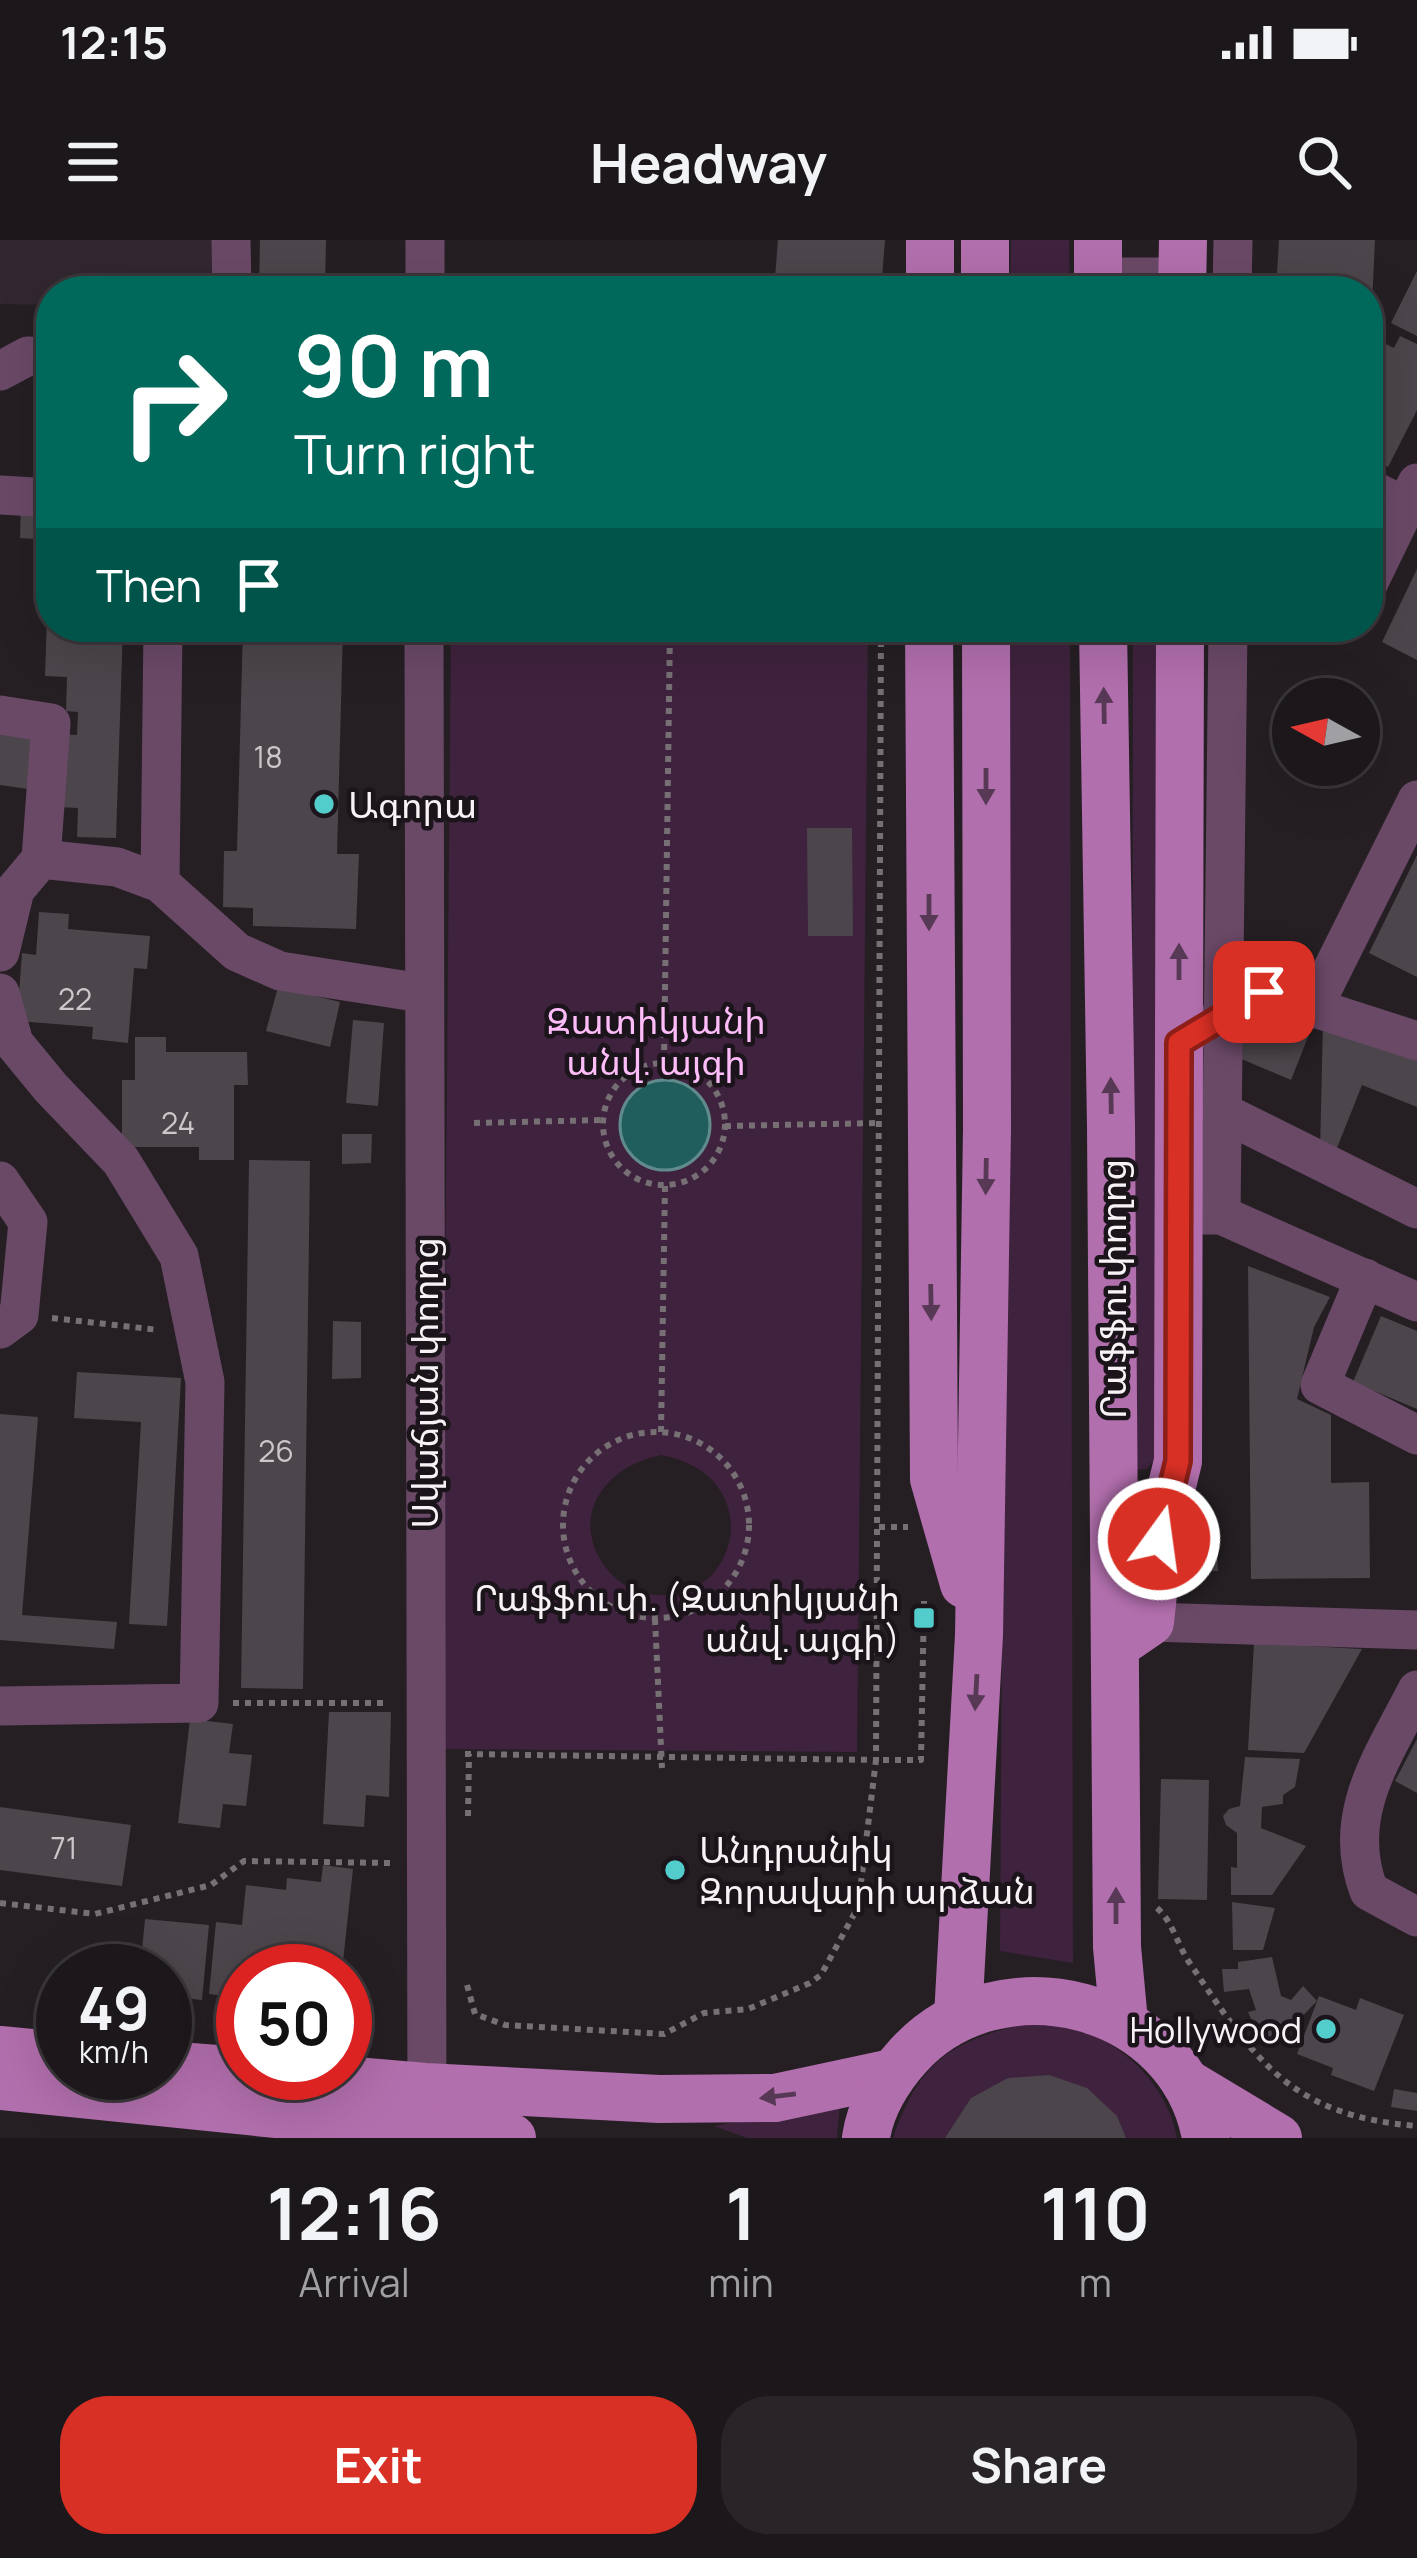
<!DOCTYPE html>
<meta charset="utf-8">
<style>
:root{--surface:#1c171b;--page:#292428;--text:#f1f3f6;--muted:#a09fa3;--line:#3a363a;--accent:#d93025}
body{margin:0;font-family:Manrope,"Noto Sans Armenian",sans-serif;background:var(--page);color:var(--text);height:100vh;display:flex;flex-direction:column;font-size:45px;white-space:nowrap}
*{box-sizing:border-box;margin:0}
p{font-size:39px;color:var(--muted)}
.icon{flex:none;width:66px;height:66px;fill:none;stroke:currentColor;stroke-width:2;stroke-linecap:round;stroke-linejoin:round}
.map{position:relative;height:1898px;overflow:hidden}
.sheet{display:flex;flex-direction:column;background:var(--surface);flex:1}
.sheet>*{flex:none}
.guide{position:absolute;left:36px;top:36px;width:1347px;height:366px;border-radius:48px;box-shadow:0 12px 48px #0002,0 0 0 3px var(--line);background:#00695c;color:#fff;overflow:hidden}
.needle{width:78px;rotate:278deg}
.controls{position:absolute;left:1272px;top:438px;display:grid;gap:24px}
.controls a{display:grid;place-items:center;width:108px;height:108px;border-radius:50%;background:var(--surface);box-shadow:0 12px 48px #0002,0 0 0 3px var(--line);font-size:60px}
.speed{position:absolute;left:36px;top:1704px;display:flex;gap:24px;font-size:60px;font-weight:700;text-align:center}
.speed>*{display:grid;place-content:center;width:156px;height:156px;border-radius:50%;background:var(--surface);box-shadow:0 12px 48px #0002,0 0 0 3px var(--line);line-height:1}
.speed small{font-size:30px;font-weight:400}
.speed .limit{border:18px solid #d22;background:#fff;color:#111}
.pin{position:absolute;display:grid;place-items:center;width:102px;height:102px;color:#fff;margin:-51px;border-radius:24px;box-shadow:0 6px 18px #0006}
.me{position:absolute;width:132px;margin:-66px;rotate:14deg;stroke-linejoin:round;filter:drop-shadow(0 0 9px #0008)}
.turn{display:flex;align-items:center;gap:42px;height:252px;padding:0 60px;font-size:54px}
.turn .icon{width:156px;height:156px;stroke-width:2.5}
.turn b{display:block;font-size:84px;line-height:102px}
.then{display:flex;align-items:center;height:114px;padding:0 60px;background:#0003;gap:24px;font-size:45px}
.eta{display:flex;justify-content:space-evenly;align-items:center;height:204px;text-align:center}
.eta b{font-size:72px;font-weight:700;line-height:84px}
.cta{display:flex;gap:24px;margin-top:auto;padding:24px 60px}
.cta a{flex:1;height:138px;border-radius:48px;background:var(--accent);color:#fff;font-size:48px;font-weight:700;line-height:138px;text-align:center}
.cta a+a{background:var(--page);color:var(--text)}
.status{display:flex;justify-content:space-between;align-items:center;height:84px;padding:0 60px;background:var(--surface);direction:ltr}
.status svg{height:33px;fill:currentColor}
header{display:flex;justify-content:space-between;align-items:center;height:156px;padding:0 60px;background:var(--surface);font-size:54px;font-weight:700}
.map>svg:first-child{display:block}
.built{fill:#322730}
.green{fill:#3f223d;fill-rule:evenodd}
.water{fill:#1f5e5d;stroke:#608a8b;stroke-width:3}
.building{fill:#4c454b}
.lines{fill:none;stroke-linecap:round;stroke-linejoin:round}
.path{stroke:#767075;stroke-width:6;stroke-dasharray:6 6;stroke-linecap:butt}
.minor{stroke:#6a4967;stroke-width:39}
.major{stroke:#b26fad;stroke-width:48}
.oneway{fill:#573955}
.route-casing{stroke:#8d1f18;stroke-width:30}
.route{stroke:#d93025;stroke-width:21}
.poi-dot{fill:#53cdcb;stroke:#1b151b;stroke-width:4.5}
.labels{text-anchor:middle;dominant-baseline:central;stroke-width:9;stroke-linejoin:round;paint-order:stroke}
.number-label{font-size:30px;fill:#ccc7cb}
.poi-label{font-size:36px;fill:#f7f2f6;stroke:#1b151b;text-anchor:start}
.park-label{font-size:36px;fill:#febcf9;stroke:#1b151b}
.street-label{font-size:36px;fill:#f7f2f6;stroke:#1b151b}
</style>
<div class="status"><b>12:15</b><svg viewBox="0 0 49 12"><path d="M0 12V9h3v3zM5 12V6h3v6zM10 12V3h3v9zM15 12V0h3v12zM26 1h20v11H26zM47 4h2v5h-2z"/></svg></div>
<header><svg class="icon" aria-label="menu" viewBox="0 0 24 24"><path d="M4 6h16M4 12h16M4 18h16"/></svg>Headway<svg class="icon" aria-label="search" viewBox="0 0 24 24"><circle cx="10" cy="10" r="6"/><path d="M15 15l6 6"/></svg></header>
<div class="map">
<svg width="1417" height="1898" viewBox="0 0 1417 1898">
<rect width="100%" height="100%" fill="#251f24"/>
<polygon class="built" points="0,0 242,0 241,51 51,51 51,65 0,64"/>
<g class="green">
<polygon points="1011,0 1069,0 1070,51 1010,51"/>
<path d="M451,387H868L857,1512L441,1509ZM661,1215C771,1235 739,1370 648,1354C630,1351 614,1340 603,1324C569,1272 609,1225 661,1215Z"/>
<polygon points="1008,387 1070,387 1073,1723 1000,1711"/>
<polygon points="1133,387 1166,387 1159,1213 1147,1229 1133,1230 1132,1161"/>
<path d="M1024,1784C1039,1785 1057,1784 1071,1788C1122,1800 1168,1846 1177,1898H893C919,1823 949,1802 1024,1784Z"/>
<polygon points="840,1864 837,1898 747,1898 714,1886"/>
</g>
<circle class="water" cx="665" cy="885" r="45"/>
<g class="building">
<polygon points="260,0 326,0 325,51 259,51"/>
<polygon points="778,0 885,0 881,51 774,51"/>
<polygon points="1279,0 1375,0 1372,64 1368,64 1368,51 1276,51"/>
<polygon points="1417,31 1417,96 1391,83"/>
<polygon points="1368,95 1394,108 1400,96 1417,104 1417,170 1388,227 1368,216"/>
<polygon points="35,121 51,122 51,179 33,178"/>
<polygon points="21,263 51,264 51,300 20,298"/>
<polygon points="1417,329 1417,420 1382,402"/>
<polygon points="47,378 51,378 51,387 123,387 116,598 77,597 78,568 55,567 58,494 77,495 78,472 66,471 67,437 45,436"/>
<polygon points="243,387 343,387 337,614 359,614 356,689 253,686 253,668 223,667 224,611 237,611"/>
<polygon points="0,494 43,501 35,550 0,545"/>
<polygon points="807,588 852,588 853,696 808,696"/>
<polygon points="1417,615 1417,737 1369,713"/>
<polygon points="39,672 69,674 68,689 150,696 147,729 134,728 128,803 92,799 93,787 17,781 22,713 36,715"/>
<polygon points="278,747 340,762 330,807 266,791"/>
<polygon points="1277,767 1314,782 1291,840 1225,812 1234,790 1263,801"/>
<polygon points="353,780 384,783 378,866 346,863"/>
<polygon points="1323,781 1417,819 1417,867 1362,845 1333,918 1320,912"/>
<polygon points="135,797 166,797 166,812 247,812 248,845 234,845 234,920 199,920 199,907 122,907 122,840 135,840"/>
<polygon points="342,894 372,894 371,923 342,924"/>
<polygon points="249,920 310,921 303,1449 241,1448"/>
<polygon points="1248,1026 1330,1057 1314,1087 1297,1159 1331,1175 1331,1243 1369,1242 1370,1338 1251,1339"/>
<polygon points="1381,1076 1417,1091 1417,1169 1353,1142"/>
<polygon points="333,1081 361,1082 361,1138 332,1139"/>
<polygon points="77,1132 181,1138 167,1386 129,1384 141,1182 74,1178"/>
<polygon points="0,1174 38,1177 22,1375 117,1382 114,1409 0,1400"/>
<polygon points="1179,1306 1217,1306 1218,1331 1179,1332"/>
<polygon points="1254,1403 1362,1409 1304,1513 1248,1510"/>
<polygon points="329,1472 391,1472 389,1557 366,1555 364,1587 323,1584"/>
<polygon points="190,1479 233,1484 229,1513 252,1515 246,1566 223,1564 220,1588 178,1583"/>
<polygon points="1417,1499 1417,1553 1395,1541"/>
<polygon points="1245,1517 1300,1519 1295,1547 1283,1555 1283,1564 1262,1567 1261,1588 1306,1606 1272,1655 1231,1655 1231,1627 1237,1628 1237,1593 1226,1585 1223,1576 1229,1569 1240,1566"/>
<polygon points="1161,1539 1209,1540 1207,1660 1158,1659"/>
<polygon points="0,1567 131,1585 122,1646 0,1630"/>
<polygon points="323,1625 353,1629 342,1731 243,1731 243,1758 209,1754 216,1682 242,1685 246,1645 286,1650 287,1638 321,1642"/>
<polygon points="1232,1662 1275,1668 1263,1710 1233,1710"/>
<polygon points="145,1679 209,1685 202,1760 165,1756 165,1731 140,1731"/>
<polygon points="1272,1717 1281,1756 1291,1760 1303,1746 1317,1761 1288,1791 1282,1790 1262,1803 1248,1772 1256,1770 1249,1749 1224,1752 1222,1729 1238,1729 1238,1722"/>
<polygon points="1319,1756 1356,1770 1360,1758 1404,1775 1374,1851 1331,1835 1333,1828 1297,1814"/>
<polygon points="1049,1835 1087,1848 1117,1876 1126,1898 945,1898 971,1858 1008,1838"/>
<polygon points="1394,1849 1417,1853 1417,1871 1391,1867"/>
</g>
<g class="lines">
<g class="path">
<polyline points="664,822 670,387"/>
<circle cx="664" cy="884" r="61"/>
<polyline points="474,883 603,880"/>
<polyline points="725,886 878,883"/>
<polyline points="52,1078 159,1090"/>
<polyline points="661,1192 665,945"/>
<circle cx="656" cy="1285" r="93"/>
<polyline points="879,1287 908,1287"/>
<polyline points="655,1379 662,1528"/>
<polyline points="233,1463 388,1463"/>
<polyline points="465,1514 876,1520 881,387"/>
<polyline points="468,1576 469,1514"/>
<polyline points="0,1663 95,1674 211,1645 244,1621 392,1623"/>
<path d="M1157,1668C1173,1682 1177,1704 1189,1722C1255,1820 1290,1876 1417,1886"/>
<polyline points="467,1745 475,1774 505,1785 664,1794 704,1773 748,1769 810,1743 821,1735 858,1667 876,1520 921,1520 924,1361"/>
</g>
<g class="minor">
<polyline points="231,0 232,51"/>
<polyline points="1098,37 1182,37"/>
<polyline points="425,51 425,0"/>
<polyline points="1232,51 1233,0"/>
<polyline points="0,131 28,116 51,118"/>
<polyline points="1368,248 1406,267"/>
<polyline points="0,255 51,258"/>
<polyline points="1368,344 1417,243"/>
<polyline points="424,387 427,1876"/>
<polyline points="0,475 51,483 41,619"/>
<polyline points="160,643 163,387"/>
<polyline points="0,712 15,650 41,619 117,627 160,643 237,712 280,731 422,753"/>
<polyline points="0,753 14,803 51,848 121,921 179,1016 205,1142 199,1463 0,1466"/>
<polyline points="1313,768 1417,560"/>
<polyline points="1204,788 1265,752 1417,801"/>
<polyline points="1220,871 1417,969"/>
<polyline points="0,941 28,982 19,1075 0,1089"/>
<polyline points="1196,975 1221,975 1417,1062"/>
<polyline points="1221,975 1228,387"/>
<polyline points="1365,1038 1320,1145 1417,1195"/>
<polyline points="1150,1382 1417,1390"/>
<path d="M1417,1450C1383,1517 1340,1575 1369,1651L1417,1677"/>
</g>
<g class="major">
<polyline points="1098,0 1098,51"/>
<polyline points="930,51 930,0"/>
<polyline points="985,51 985,0"/>
<polyline points="1182,51 1183,0"/>
<polyline points="929,387 934,1239 964,1344"/>
<polyline points="1103,387 1111,887 1117,1707 1124,1782"/>
<polyline points="1115,1406 1150,1382 1159,1299 1178,1221 1180,387"/>
<polyline points="958,1777 979,1395 987,889 986,387"/>
<polyline points="0,1810 63,1816"/>
<polyline points="165,1825 243,1831"/>
<polyline points="262,1833 425,1847 659,1859 775,1858 892,1833"/>
<polyline points="1185,1842 1278,1898"/>
<polyline points="0,1846 512,1898"/>
<path d="M866,1898C870,1868 888,1838 908,1816C999,1715 1182,1760 1206,1898"/>
</g>
</g>
<defs><path id="oneway-solid" d="M-6-.8H1V-3.2L6.5 0L1 3.2V.8H-6Z" transform="scale(3)"/></defs>
<g class="oneway">
<use href="#oneway-solid" transform="translate(1104 466) rotate(-91)"/>
<use href="#oneway-solid" transform="translate(986 546) rotate(90)"/>
<use href="#oneway-solid" transform="translate(929 672) rotate(90)"/>
<use href="#oneway-solid" transform="translate(1179 722) rotate(-90)"/>
<use href="#oneway-solid" transform="translate(1111 856) rotate(-91)"/>
<use href="#oneway-solid" transform="translate(986 936) rotate(91)"/>
<use href="#oneway-solid" transform="translate(931 1062) rotate(89)"/>
<use href="#oneway-solid" transform="translate(976 1452) rotate(93)"/>
<use href="#oneway-solid" transform="translate(1116 1666) rotate(-90)"/>
<use href="#oneway-solid" transform="translate(778 1856) rotate(173)"/>
</g>
<g class="lines">
<g class="route-casing">
<polyline id="route" points="1159,1299 1178,1221 1179,803 1264,752"/>
</g>
<use href="#route" class="route"/>
</g>
<g class="poi-dot">
<circle cx="324" cy="564" r="12"/>
<rect x="912" y="1366" width="24" height="24" rx="6"/>
<circle cx="675" cy="1630" r="12"/>
<circle cx="1326" cy="1789" r="12"/>
</g>
<g class="labels">
<g class="number-label">
<text x="268" y="516">18</text>
<text x="75" y="758">22</text>
<text x="178" y="882">24</text>
<text x="276" y="1210">26</text>
<text x="64" y="1607">71</text>
</g>
<g class="poi-label">
<text x="348" y="564">Ագորա</text>
<text x="900" y="1357" text-anchor="end">Րաֆֆու փ. (Զատիկյանի<tspan x="900" dy="41">անվ. այգի)</tspan></text>
<text x="699" y="1609">Անդրանիկ<tspan x="699" dy="41">Զորավարի արձան</tspan></text>
<text x="1302" y="1789" text-anchor="end">Hollywood</text>
</g>
<g class="park-label">
<text x="656" y="780">Զատիկյանի<tspan x="656" dy="41">անվ. այգի</tspan></text>
</g>
<g class="street-label">
<text transform="translate(1112 1049) rotate(-90)">Րաֆֆու փողոց</text>
<text transform="translate(424 1143) rotate(-90)">Սվաճյան փողոց</text>
</g>
</g>
</svg>
<div class="controls">
<a><svg class="needle" viewBox="-14 -14 28 28"><path d="M0-13l5 13h-10z" fill="#e53935"/><path d="M0 13l5-13h-10z" fill="#a09fa3"/></svg></a>
</div>
<div class="speed"><div>49<small>km/h</small></div><div class="limit">50</div></div>
<div class="pin" style="left:1264px;top:752px;background:#d93025"><svg class="icon" aria-label="arrive" viewBox="0 0 24 24"><path d="M6 21V4h12l-3 4 3 4H6"/></svg></div>
<svg class="me" style="left:1159px;top:1299px" viewBox="-20 -20 40 40"><circle r="17" fill="#d93025" stroke="#fff" stroke-width="3"/><path d="M0-11L8 9 0 5-8 9z" fill="#fff"/></svg>
<div class="guide">
<div class="turn"><svg class="icon" aria-label="right" viewBox="0 0 24 24"><path d="M7 20v-9h11M14 6l5 5-5 5"/></svg><div><b>90 m</b>Turn right</div></div>
<div class="then">Then<svg class="icon" aria-label="arrive" viewBox="0 0 24 24"><path d="M6 21V4h12l-3 4 3 4H6"/></svg></div>
</div>
</div>
<section class="sheet">
<div class="eta">
<div><b>12:16</b><p>Arrival</p></div>
<div><b>1</b><p>min</p></div>
<div><b>110</b><p>m</p></div>
</div>
<div class="cta"><a>Exit</a><a>Share</a></div>
</section>
